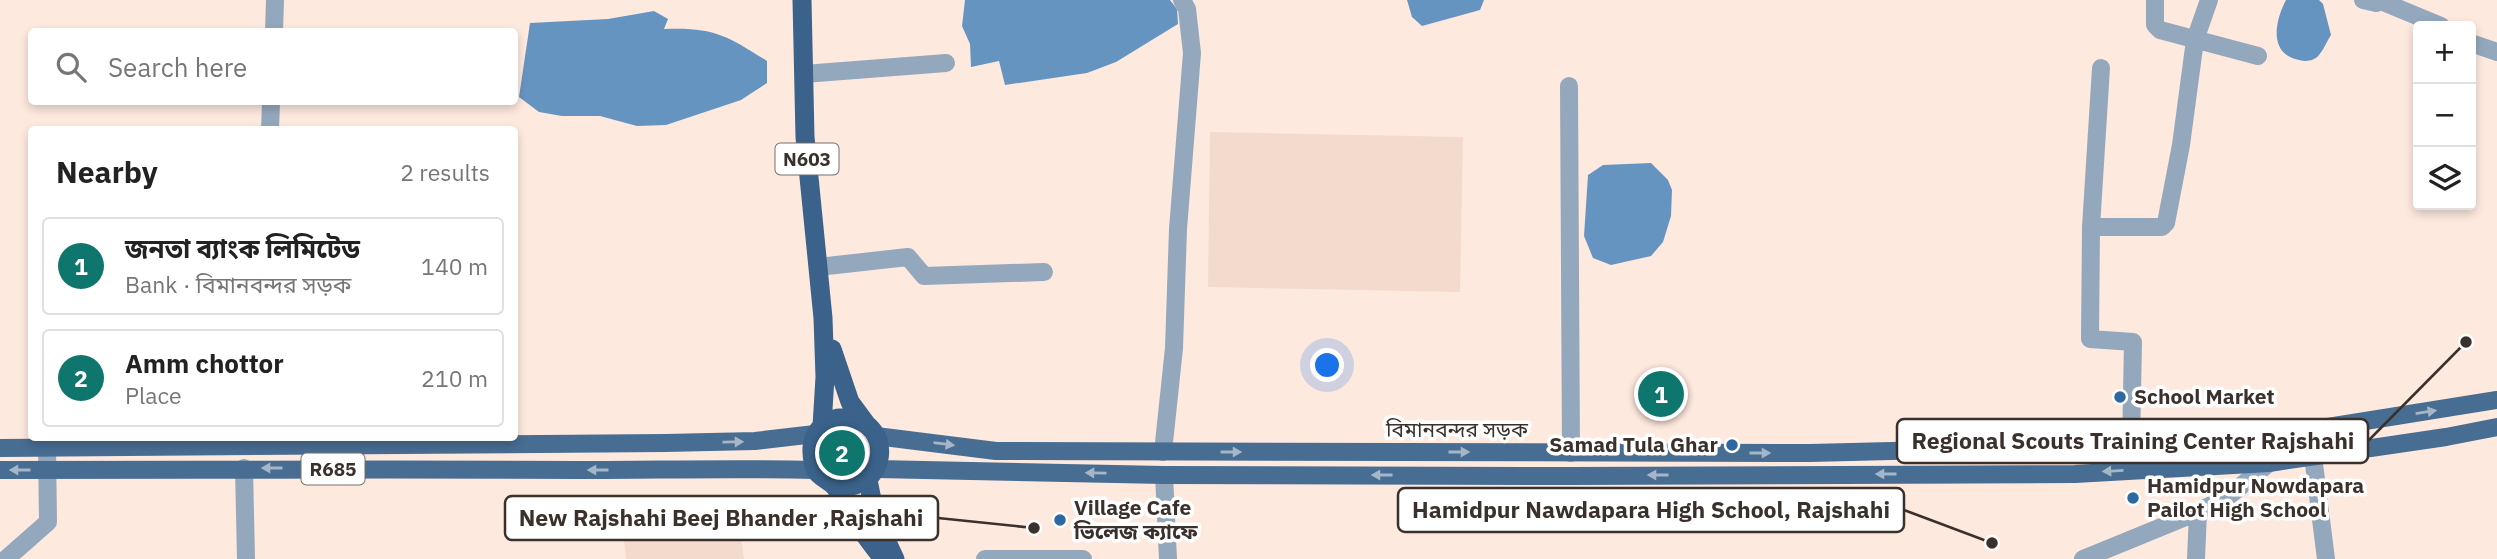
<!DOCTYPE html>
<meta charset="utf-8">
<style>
:root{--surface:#fff;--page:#f2f2f2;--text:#222;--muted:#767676;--line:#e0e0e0;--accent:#0f766e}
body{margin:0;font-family:"IBM Plex Sans","Noto Sans Bengali",sans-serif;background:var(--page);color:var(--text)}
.controls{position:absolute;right:21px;top:21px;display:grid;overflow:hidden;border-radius:7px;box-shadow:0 4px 10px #0003}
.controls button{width:63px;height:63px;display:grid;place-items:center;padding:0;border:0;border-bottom:2px solid var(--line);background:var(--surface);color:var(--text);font:35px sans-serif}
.you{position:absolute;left:1328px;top:366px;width:24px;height:24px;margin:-18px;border:5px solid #fff;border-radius:50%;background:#1a73e8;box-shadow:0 0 0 10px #1a73e833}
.badge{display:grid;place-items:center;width:46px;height:46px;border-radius:50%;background:var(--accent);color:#fff;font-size:23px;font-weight:700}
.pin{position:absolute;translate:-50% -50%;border:4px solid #fff;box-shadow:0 2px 7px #0006}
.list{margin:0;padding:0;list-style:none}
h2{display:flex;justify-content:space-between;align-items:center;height:91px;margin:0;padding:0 28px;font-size:30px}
h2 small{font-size:23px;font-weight:400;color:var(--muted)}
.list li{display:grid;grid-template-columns:46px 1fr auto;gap:21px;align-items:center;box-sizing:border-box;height:98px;margin:0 14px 14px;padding:0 14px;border:2px solid var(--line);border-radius:7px}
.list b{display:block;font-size:26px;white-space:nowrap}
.list p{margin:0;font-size:23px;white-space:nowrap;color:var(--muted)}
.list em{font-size:23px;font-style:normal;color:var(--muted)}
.icon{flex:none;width:38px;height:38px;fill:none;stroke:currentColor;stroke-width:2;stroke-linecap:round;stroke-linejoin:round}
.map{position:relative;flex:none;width:2497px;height:559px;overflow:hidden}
.search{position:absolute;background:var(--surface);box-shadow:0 4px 10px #0003;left:28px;top:28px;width:490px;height:77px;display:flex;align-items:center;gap:18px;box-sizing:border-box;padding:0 24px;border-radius:7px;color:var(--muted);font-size:26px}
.panel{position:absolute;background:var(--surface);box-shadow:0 4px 10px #0003;left:28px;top:126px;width:490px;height:315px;border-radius:7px}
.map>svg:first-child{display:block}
.built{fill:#f4dacd}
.water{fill:#6694c1}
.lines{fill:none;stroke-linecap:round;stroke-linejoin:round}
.minor{stroke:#94a8bd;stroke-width:18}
.primary{stroke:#486d92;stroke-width:18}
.trunk{stroke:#3a628a;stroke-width:19}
.oneway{fill:#a4b6c8}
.poi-dot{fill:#2d69a0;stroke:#fff;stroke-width:2.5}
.labels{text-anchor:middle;stroke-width:7;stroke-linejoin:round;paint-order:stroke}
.shield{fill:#fff;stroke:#766f6b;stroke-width:2}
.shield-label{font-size:19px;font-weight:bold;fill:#3b312c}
.poi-label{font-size:21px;font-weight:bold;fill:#3b312c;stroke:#fff;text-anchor:start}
.street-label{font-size:21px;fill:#3b312c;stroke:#fff}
.leader{fill:none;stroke:#3b312c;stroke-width:2.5}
.callout-dot{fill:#3b312c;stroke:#fff;stroke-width:2.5}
.callout{fill:#fff;stroke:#3b312c;stroke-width:2.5}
.callout-label{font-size:23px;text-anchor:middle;font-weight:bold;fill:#3b312c}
</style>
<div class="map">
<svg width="2497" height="559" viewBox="0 0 2497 559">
<rect width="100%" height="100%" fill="#fee9df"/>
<!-- built -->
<path class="built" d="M1210,132L1463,137L1460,292L1208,287Z
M739,520L744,559H626L623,530Z"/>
<!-- water -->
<path class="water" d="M965,0H1170L1177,9L1178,24L1116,62L1087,73L1005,85L999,61L971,67L970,44L962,26Z
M1407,0H1484L1480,10L1422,26L1412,17Z
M2286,0H2319L2323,4L2331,35C2327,41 2324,49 2319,55C2314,61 2306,62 2299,60C2268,54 2275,21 2286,0Z
M654,11L668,19L664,29C713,27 726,35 767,61V83L741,100L666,125L637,126L600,116H562L539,112L519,97L530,23L608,19Z
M1651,163L1668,180L1672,190L1671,216L1663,242L1651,256L1611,265L1593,258L1584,236L1588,175L1603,165Z"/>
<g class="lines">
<!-- minor -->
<path class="minor" d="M2155,0V25L2160,30L2258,56
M2363,0L2376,3L2384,0
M2383,2L2441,26
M274,32L275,0
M2471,43L2497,52
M2101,68L2091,227L2090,339L2133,342L2131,445
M804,74L946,63
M1569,86L1571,453
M270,130L271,102
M2091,227H2162L2166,223L2181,145L2195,40L2209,0
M818,267L908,257L924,276L1044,272
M1163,452L1174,348L1178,229L1192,53L1187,9L1182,0
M2313,456L2326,559
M244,468L246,559
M1164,475L1168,559
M6,559L48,522L47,447
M985,559H1083
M2083,559L2198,512L2230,495L2269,463
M2196,559L2198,512"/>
<!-- primary -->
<path class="primary" d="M876,436L996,451L1810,453L2131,445L2309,430L2497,400
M0,448L665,443L755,441L815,434
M877,469L1164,475L1571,476L2075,474L2269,463L2446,437L2497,427
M0,470C194,470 388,469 582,470C660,470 737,468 815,470"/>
<!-- trunk -->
<path class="trunk" d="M802,0L805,137L823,318L825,377L822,426
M832,349L850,402L867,425
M868,480C873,510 882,532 895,559
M834,486C889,495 895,422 848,418C838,417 830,419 823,425C811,436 810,451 814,465C817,478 827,478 835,487C839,492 842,500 845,506C856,524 870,542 883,559"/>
</g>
<!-- one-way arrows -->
<defs><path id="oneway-solid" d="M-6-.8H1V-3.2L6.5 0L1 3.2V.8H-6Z" transform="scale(1.75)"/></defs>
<g class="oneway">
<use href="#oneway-solid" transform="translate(2426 412) rotate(-9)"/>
<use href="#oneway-solid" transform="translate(733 442) rotate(-1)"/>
<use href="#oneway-solid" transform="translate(944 444) rotate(7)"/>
<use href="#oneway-solid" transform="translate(1231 452)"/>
<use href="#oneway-solid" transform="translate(1459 452)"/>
<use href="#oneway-solid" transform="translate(1760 453)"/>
<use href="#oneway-solid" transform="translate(272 468) rotate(-180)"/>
<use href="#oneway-solid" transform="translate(20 470) rotate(180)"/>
<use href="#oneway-solid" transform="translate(598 470) rotate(-180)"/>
<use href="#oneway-solid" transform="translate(2113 471) rotate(177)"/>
<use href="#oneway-solid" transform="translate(1096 473) rotate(-179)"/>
<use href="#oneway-solid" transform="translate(1886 474) rotate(180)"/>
<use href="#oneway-solid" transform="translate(1382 475) rotate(-180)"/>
<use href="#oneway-solid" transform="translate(1658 475) rotate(180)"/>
</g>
<!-- markers -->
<g class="poi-dot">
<circle cx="2120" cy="397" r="7"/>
<circle cx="1732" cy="445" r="7"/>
<circle cx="2133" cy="498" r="7"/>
<circle cx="1060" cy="520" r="7"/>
</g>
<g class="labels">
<!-- shield labels -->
<g class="shield">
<rect x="775.5" y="143.5" width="63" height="31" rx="5"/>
<rect x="301.5" y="453.5" width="63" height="31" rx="5"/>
</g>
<g class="shield-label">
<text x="807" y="166">N603</text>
<text x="333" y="476">R685</text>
</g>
<!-- poi labels -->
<g class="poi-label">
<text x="2134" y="404">School Market</text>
<text x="1718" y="452" text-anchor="end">Samad Tula Ghar</text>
<text x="2147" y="493">Hamidpur Nowdapara<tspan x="2147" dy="24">Pailot High School</tspan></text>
<text x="1074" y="515">Village Cafe<tspan x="1074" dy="24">ভিলেজ ক্যাফে</tspan></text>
</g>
<!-- street labels -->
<g class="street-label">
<text x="1457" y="437">বিমানবন্দর সড়ক</text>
</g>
</g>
<!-- callouts -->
<path class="leader" d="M2466 342L2368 441M1992 543L1904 510M1034 528L938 518"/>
<g class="callout-dot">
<circle cx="2466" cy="342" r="7"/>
<circle cx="1992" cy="543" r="7"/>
<circle cx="1034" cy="528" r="7"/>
</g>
<g class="callout">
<rect x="1897" y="419" width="471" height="44" rx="7"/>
<rect x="1398" y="488" width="506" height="44" rx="7"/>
<rect x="505" y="496" width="433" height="44" rx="7"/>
</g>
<g class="callout-label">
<text x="2133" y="449">Regional Scouts Training Center Rajshahi</text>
<text x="1651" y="518">Hamidpur Nawdapara High School, Rajshahi</text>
<text x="721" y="526">New Rajshahi Beej Bhander ,Rajshahi</text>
</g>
</svg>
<div class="controls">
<button>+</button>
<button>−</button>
<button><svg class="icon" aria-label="layers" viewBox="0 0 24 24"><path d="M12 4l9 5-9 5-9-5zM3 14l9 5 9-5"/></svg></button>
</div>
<div class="you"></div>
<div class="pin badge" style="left:1661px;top:394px">1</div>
<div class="pin badge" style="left:842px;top:453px">2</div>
<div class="search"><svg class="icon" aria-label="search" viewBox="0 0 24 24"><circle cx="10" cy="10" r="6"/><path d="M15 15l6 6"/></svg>Search here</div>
<section class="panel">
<h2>Nearby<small>2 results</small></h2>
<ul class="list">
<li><span class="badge">1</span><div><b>জনতা ব্যাংক লিমিটেড</b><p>Bank · বিমানবন্দর সড়ক</p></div><em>140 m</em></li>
<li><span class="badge">2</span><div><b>Amm chottor</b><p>Place</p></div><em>210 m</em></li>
</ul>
</section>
</div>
